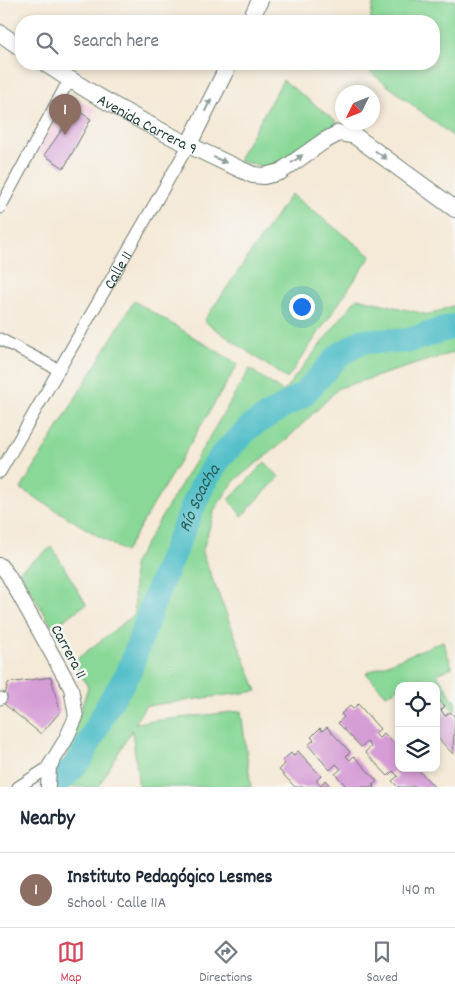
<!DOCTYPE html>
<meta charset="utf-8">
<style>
:root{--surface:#fff;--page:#f6f6f7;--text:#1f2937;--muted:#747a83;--line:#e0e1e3;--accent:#d1495b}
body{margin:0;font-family:Dekko,sans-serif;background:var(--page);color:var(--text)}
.controls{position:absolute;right:15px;bottom:15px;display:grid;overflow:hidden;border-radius:10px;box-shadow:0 2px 8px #0003}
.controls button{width:45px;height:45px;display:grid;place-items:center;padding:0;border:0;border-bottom:1px solid var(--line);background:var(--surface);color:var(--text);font:25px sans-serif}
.compass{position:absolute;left:335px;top:85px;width:45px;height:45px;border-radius:50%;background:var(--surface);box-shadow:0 2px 8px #0003;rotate:227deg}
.you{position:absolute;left:301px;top:306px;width:18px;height:18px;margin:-12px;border:4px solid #fff;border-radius:50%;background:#1a73e8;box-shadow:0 0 0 8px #1a73e833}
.badge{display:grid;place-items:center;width:32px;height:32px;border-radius:50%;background:var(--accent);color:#fff;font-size:16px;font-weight:700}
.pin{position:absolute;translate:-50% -41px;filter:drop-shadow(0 1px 2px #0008)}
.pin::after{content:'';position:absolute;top:26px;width:18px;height:15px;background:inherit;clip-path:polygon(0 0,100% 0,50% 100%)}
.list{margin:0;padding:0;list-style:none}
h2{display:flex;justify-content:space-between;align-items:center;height:65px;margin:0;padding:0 20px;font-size:21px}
h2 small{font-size:16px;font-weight:400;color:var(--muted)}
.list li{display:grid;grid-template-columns:32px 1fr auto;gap:15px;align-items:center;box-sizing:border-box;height:75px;padding:0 20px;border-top:1px solid var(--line)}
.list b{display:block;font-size:19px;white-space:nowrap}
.list p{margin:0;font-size:16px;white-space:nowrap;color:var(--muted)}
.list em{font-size:16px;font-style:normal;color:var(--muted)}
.icon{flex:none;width:28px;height:28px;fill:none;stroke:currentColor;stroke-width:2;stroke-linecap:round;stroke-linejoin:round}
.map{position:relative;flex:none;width:455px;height:787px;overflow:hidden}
.search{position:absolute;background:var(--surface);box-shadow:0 2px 8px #0003;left:15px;right:15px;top:15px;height:55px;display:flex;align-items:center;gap:12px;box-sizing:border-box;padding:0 18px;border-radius:20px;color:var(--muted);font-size:19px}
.sheet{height:140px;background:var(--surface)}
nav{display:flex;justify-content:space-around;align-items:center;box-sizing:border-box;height:70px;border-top:1px solid var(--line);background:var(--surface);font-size:14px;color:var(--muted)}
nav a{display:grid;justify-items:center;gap:2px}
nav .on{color:var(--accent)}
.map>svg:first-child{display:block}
.built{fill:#f3cfdf}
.green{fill:#89d897;stroke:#548a66}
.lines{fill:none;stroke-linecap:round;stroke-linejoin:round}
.river{stroke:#52bfc9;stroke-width:25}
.building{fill:#d69cd6}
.minor-casing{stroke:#6a796d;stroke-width:13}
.tertiary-casing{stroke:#6a796d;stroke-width:16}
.secondary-casing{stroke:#6a796d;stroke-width:18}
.minor{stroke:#fff;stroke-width:11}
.tertiary{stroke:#fff;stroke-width:14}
.secondary{stroke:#fff;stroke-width:16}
.oneway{fill:#8f9e9a}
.labels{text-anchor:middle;stroke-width:5;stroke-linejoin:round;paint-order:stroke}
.street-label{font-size:16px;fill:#1f3d34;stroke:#f6f6f2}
.water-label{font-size:18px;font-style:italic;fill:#2c5e59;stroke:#f6f6f2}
</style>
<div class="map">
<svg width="455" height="787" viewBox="0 0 455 787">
<rect width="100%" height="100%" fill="#f6f6f2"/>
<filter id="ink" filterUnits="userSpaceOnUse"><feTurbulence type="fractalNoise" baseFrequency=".02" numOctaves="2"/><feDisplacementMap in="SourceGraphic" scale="10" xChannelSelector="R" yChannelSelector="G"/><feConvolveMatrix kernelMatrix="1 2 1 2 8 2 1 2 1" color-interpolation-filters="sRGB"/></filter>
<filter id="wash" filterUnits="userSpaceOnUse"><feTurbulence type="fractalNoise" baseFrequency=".0096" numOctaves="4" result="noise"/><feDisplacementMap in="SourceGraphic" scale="20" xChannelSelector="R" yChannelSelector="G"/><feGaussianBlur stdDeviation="1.12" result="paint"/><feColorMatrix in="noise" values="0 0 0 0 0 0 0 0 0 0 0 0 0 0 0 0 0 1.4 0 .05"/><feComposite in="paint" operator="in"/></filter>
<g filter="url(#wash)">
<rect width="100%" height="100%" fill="#f5e9d7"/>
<!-- built -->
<path class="built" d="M73,96L96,109L64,168L38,151L70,97Z"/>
<!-- green -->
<path class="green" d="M374,0H455V138L360,64H434V21H370Z
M283,80L337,122L333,128L280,166L265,167L240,161V156Z
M291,194L371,256L287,379L204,321Z
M357,298L429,315L455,305V352L339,388L284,442L235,480L215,509L202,553L257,691L145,706L135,723L241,711L251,787H139L132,730L98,787H63V768L88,687L73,662L135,614L133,565L250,369L283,392Z
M134,301L238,364L125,552L21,489Z
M265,462L279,477L242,516L229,500Z
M52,547L86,604L53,628L19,571Z
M443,641L452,667L437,674L455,702V712L436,692V686H430L422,677L404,686H399V688L386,695L366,673Z"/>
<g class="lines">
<!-- river -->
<path class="river" id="s1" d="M54,787L81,759L107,707L128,674L156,595L193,506L204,482L222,455L251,426L304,394L338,356L362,341H407L455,326"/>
</g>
<g id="blocks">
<!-- building -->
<path class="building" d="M78,111L91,119L64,168L44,155L64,127L68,129Z
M51,677L60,712L41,734L3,703L8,683Z
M436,697L445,706L441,710L445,716L450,712L455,717L453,754L436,736Z
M358,704L380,729L375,733L377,736L379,738L384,733L399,749V768H417L434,787H398L392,781L398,776L393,771L388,776L365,752L371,747L369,744L367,742L361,747L338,723L344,717L341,714L350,706L353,709Z
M327,727L350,752L346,756L350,760L354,756L377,781L373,785L375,787H347L335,774L341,769L336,764L330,770L308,745L314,740L311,737L320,728L322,731Z
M298,751L321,776L317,780L318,783L321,785L325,780L331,787H295L279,770L285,764L282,761L291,753L293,756Z"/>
</g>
</g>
<g filter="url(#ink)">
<use href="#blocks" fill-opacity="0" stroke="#6a796d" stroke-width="1"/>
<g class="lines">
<defs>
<g id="minor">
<path d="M0,208L64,89L72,81"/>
<path d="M0,339L59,370"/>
<path id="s2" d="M0,472L188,146"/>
<path d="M0,699L1,698"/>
<path d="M18,787L49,767"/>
</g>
<path id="tertiary" d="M0,565L8,575L71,688L76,717L65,741L49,767L48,787"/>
<g id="secondary">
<path d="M250,21L260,0"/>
<path d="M0,33L21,48"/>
<path id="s3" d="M46,64C111,107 181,143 253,175L264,176L280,172L324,141L339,133L355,136L455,209"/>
<path d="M188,146L229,64"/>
</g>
</defs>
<!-- minor casing -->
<use href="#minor" class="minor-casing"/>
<!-- tertiary casing -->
<use href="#tertiary" class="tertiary-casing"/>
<!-- secondary casing -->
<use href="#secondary" class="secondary-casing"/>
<!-- minor -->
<use href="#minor" class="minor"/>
<!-- tertiary -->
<use href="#tertiary" class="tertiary"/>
<!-- secondary -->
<use href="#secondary" class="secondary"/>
</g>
<!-- one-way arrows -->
<defs><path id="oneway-solid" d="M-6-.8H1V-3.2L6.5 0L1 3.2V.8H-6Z" transform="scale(1.25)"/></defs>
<g class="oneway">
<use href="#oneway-solid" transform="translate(208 105) rotate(-64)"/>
<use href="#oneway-solid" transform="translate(381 155) rotate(36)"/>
<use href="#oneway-solid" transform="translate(297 159) rotate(-35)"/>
<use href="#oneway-solid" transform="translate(220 160) rotate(24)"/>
</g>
</g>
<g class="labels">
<!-- street labels -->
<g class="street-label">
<text dy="6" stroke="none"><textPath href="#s3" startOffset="118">Avenida Carrera 9</textPath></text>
<text dy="6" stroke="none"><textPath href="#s2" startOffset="234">Calle 11</textPath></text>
<text transform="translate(70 651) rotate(62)" y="6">Carrera 11</text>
</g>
<!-- water labels -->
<g class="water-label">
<text dy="6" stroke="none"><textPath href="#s1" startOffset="326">Río Soacha</textPath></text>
</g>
</g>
</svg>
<div class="controls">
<button><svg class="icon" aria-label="locate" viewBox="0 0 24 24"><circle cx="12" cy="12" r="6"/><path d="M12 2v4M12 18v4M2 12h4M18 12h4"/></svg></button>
<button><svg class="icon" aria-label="layers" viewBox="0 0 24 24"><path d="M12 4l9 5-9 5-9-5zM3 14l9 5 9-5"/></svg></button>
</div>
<svg class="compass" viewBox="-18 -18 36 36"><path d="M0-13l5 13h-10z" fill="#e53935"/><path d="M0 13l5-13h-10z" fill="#747a83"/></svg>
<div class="you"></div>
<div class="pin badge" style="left:65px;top:135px;background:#8d6e63">1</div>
<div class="search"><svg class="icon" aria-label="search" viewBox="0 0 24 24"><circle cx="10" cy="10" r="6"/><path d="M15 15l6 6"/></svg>Search here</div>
</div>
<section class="sheet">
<h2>Nearby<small></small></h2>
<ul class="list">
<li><span class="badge" style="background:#8d6e63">1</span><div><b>Instituto Pedagógico Lesmes</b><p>School · Calle 11A</p></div><em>140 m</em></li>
</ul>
</section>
<nav>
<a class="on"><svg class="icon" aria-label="map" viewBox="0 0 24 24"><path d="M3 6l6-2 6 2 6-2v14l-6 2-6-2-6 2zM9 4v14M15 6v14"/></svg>Map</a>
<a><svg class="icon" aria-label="directions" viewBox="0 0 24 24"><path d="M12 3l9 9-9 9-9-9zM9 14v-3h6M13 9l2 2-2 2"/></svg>Directions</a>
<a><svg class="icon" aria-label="saved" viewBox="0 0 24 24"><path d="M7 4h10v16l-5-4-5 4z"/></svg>Saved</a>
</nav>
